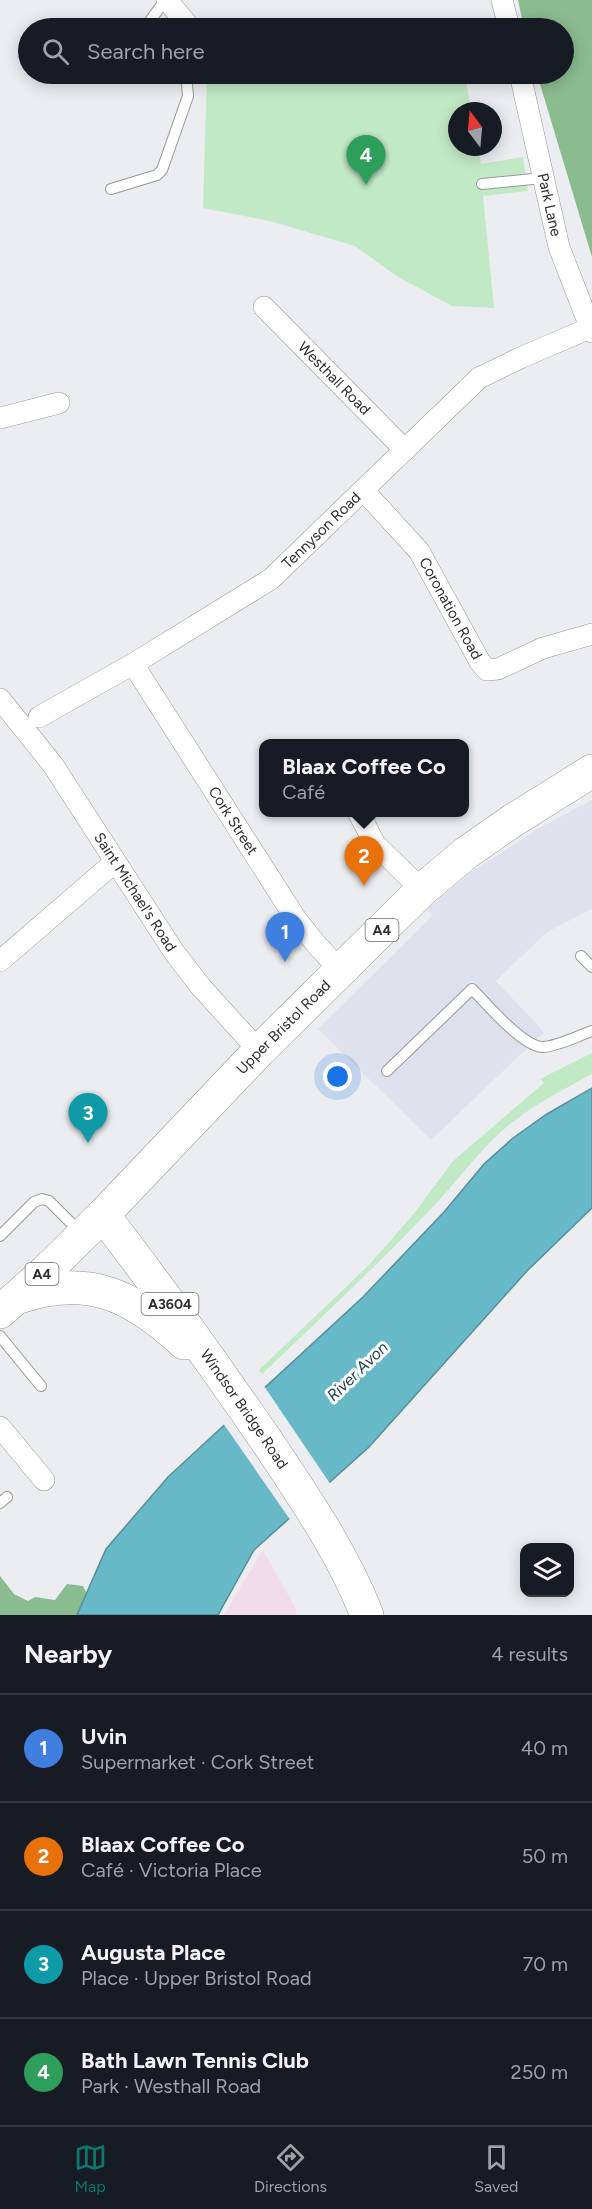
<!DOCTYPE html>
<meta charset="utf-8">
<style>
:root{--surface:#171b24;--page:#20242c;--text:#f1f3f6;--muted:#9ea1a6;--line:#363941;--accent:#0f766e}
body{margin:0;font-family:Figtree,sans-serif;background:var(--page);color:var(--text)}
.controls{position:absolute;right:18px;bottom:18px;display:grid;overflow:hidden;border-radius:12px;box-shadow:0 3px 15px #0003}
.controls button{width:54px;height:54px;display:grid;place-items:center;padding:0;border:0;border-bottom:2px solid var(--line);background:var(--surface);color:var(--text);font:30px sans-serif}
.compass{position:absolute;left:448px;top:102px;width:54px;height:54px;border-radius:50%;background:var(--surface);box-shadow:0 3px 15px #0003;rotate:344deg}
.you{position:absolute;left:338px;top:1077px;width:21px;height:21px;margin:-15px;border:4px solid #fff;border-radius:50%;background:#1a73e8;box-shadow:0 0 0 9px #1a73e833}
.badge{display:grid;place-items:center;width:39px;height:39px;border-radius:50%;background:var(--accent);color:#fff;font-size:20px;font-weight:700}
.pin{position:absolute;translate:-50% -50px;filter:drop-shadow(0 2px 3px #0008)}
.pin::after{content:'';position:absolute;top:32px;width:21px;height:18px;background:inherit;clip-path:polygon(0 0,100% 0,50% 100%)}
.popup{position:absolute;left:259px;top:739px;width:210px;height:78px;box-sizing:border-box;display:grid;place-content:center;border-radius:12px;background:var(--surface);filter:drop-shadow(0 2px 4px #0005);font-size:20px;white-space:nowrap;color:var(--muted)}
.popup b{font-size:22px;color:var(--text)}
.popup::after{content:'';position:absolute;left:50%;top:100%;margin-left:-12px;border:12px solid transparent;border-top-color:var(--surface)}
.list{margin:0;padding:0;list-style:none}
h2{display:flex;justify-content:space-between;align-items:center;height:78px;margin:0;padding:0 24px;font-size:26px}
h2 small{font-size:20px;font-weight:400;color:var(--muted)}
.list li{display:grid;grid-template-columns:39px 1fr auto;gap:18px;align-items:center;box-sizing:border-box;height:108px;padding:0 24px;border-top:2px solid var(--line)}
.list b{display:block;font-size:22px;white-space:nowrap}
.list p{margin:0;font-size:20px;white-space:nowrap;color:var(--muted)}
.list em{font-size:20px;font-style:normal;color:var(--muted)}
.icon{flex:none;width:33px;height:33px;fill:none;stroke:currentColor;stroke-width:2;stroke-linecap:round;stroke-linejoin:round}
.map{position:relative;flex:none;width:592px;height:1615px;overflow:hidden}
.search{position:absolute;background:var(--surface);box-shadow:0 3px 15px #0003;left:18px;right:18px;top:18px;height:66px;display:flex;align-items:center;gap:15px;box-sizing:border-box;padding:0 21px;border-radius:33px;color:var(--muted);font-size:22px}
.sheet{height:510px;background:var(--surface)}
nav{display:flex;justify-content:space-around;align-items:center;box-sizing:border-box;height:84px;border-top:2px solid var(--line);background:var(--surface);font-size:16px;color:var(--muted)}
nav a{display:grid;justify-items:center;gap:3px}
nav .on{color:var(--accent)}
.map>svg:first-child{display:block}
.built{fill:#dfe1ed}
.industrial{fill:#f2dce9}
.green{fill:#c2e9c5}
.forest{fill:#8bbc8f}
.water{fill:#68b9c7;stroke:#568f99;stroke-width:1.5}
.pier{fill:#ecedf1}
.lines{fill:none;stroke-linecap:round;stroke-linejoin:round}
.service-casing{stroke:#96979b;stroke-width:12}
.minor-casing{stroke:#96979b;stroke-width:22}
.primary-casing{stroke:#96979b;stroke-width:34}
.service{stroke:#fff;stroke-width:10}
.minor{stroke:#fff;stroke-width:21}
.primary{stroke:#fff;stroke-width:33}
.labels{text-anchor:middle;stroke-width:6;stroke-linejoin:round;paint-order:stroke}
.shield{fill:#fff;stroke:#6b6b6d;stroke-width:1.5}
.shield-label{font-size:14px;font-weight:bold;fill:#2c2c2e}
.street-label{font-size:15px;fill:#2c2c2e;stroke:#fff}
.water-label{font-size:16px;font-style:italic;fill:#1c4248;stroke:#fff}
</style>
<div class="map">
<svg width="592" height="1615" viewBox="0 0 592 1615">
<rect width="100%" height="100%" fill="#ecedf1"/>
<!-- built -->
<path class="built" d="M592,800V909L547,932L496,981L544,1032L431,1140L318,1029L433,915L427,909L470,873L539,828Z"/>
<!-- industrial -->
<path class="industrial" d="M263,1550L295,1607L297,1615H224Z"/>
<!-- green -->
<path class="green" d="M207,74H235L249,78L302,79L338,74H465L471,111H457V147H477L481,164L523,157L528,191L483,196L494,308L452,306L398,277L355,246L270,221L203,208Z
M592,1053V1074C565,1089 538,1102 514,1121C481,1146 458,1182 429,1211C375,1267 319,1320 262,1374L259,1370L369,1265L412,1216L453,1161L544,1083L540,1079Z"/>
<!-- forest -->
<path class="forest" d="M518,0H592V257L537,74H564V28H524Z
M0,1576L14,1594L28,1601L35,1597L55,1600L67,1584L83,1586L88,1596L87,1615H0Z"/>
<!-- water -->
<path class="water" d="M592,1088V1208L527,1271L369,1447L254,1550L218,1615H77L106,1549L168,1477L363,1297L444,1212L484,1164L513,1138L547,1114Z"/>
<!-- pier -->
<path class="pier" d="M264,1386L331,1485L291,1521L223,1423Z"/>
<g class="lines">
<defs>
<path id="service" d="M145,28L165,0
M482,184L543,178
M111,189L157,175L162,170L188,96L187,84L183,74
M581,956L592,967
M387,1071L472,989C486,1003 524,1048 543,1047C559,1046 577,1036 592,1031
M0,1236L34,1202L42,1199L49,1201L80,1232
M0,1336L41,1386
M0,1503L7,1497"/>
<g id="minor">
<path d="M167,0L190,28"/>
<path d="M502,0L509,28"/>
<path id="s1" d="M520,74L559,247L592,332"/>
<path id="s2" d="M264,307L405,450"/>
<path d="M0,418L59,403"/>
<path id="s3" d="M364,491L419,551L480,662L487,670L498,669L543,648L592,634"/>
<path id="s4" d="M133,664L296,919L316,944L341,971"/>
<path id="s5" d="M0,699L53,765L174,952L201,987L259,1051"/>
<path id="s6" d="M39,717L133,664L271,579L479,378L520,358L590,328"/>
<path d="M358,812L375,844L422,890"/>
<path d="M0,961L115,862"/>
<path d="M0,1427L44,1480"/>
</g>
<g id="primary">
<path id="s7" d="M103,1215C159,1287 212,1362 264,1437C302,1494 342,1551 367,1615"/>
<path d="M19,1297C89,1274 132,1295 184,1343"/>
<path id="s8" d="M0,1312L45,1272L103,1215L259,1051L422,890L466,853L512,821L592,771"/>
</g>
</defs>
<!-- service casing -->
<use href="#service" class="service-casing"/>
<!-- minor casing -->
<use href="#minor" class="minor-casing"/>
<!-- primary casing -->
<use href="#primary" class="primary-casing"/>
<!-- service -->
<use href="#service" class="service"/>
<!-- minor -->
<use href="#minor" class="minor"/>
<!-- primary -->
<use href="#primary" class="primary"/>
</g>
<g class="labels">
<!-- shield labels -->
<g class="shield">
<rect x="365.5" y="919" width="33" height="22" rx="4.5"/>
<rect x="25.5" y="1263" width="33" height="22" rx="4.5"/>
<rect x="141.5" y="1293" width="57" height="22" rx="4.5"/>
</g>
<g class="shield-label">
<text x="382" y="935">A4</text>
<text x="42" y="1279">A4</text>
<text x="170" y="1309">A3604</text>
</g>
<!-- street labels -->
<g class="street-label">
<text dy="5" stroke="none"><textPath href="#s1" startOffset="134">Park Lane</textPath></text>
<text dy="5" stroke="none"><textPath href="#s2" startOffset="100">Westhall Road</textPath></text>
<text dy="5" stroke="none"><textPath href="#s6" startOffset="340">Tennyson Road</textPath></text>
<text dy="5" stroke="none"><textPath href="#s3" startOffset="147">Coronation Road</textPath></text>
<text dy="5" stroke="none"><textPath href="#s4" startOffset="186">Cork Street</textPath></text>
<text dy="5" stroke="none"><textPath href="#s5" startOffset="236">Saint Michael's Road</textPath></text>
<text dy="5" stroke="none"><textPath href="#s8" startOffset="402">Upper Bristol Road</textPath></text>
<text dy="5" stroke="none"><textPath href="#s7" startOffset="240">Windsor Bridge Road</textPath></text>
</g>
<!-- water labels -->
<g class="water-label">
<text transform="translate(357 1371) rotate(-44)" y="6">River Avon</text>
</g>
</g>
</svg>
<div class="controls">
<button><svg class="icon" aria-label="layers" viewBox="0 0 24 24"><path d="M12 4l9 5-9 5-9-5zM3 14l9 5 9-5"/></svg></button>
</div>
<svg class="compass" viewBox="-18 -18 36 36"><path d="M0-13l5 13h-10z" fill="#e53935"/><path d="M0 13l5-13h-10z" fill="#9ea1a6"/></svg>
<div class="you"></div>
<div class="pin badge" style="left:285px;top:962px;background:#3f7fe0">1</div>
<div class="pin badge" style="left:364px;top:886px;background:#e8710a">2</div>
<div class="popup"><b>Blaax Coffee Co</b>Café</div>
<div class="pin badge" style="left:88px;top:1143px;background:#0f9aa8">3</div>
<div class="pin badge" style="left:366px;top:185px;background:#2e9e5b">4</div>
<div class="search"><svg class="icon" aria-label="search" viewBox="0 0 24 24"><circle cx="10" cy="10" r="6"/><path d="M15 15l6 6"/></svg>Search here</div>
</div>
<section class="sheet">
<h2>Nearby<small>4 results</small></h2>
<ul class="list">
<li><span class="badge" style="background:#3f7fe0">1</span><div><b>Uvin</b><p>Supermarket · Cork Street</p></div><em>40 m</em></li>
<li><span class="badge" style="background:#e8710a">2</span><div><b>Blaax Coffee Co</b><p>Café · Victoria Place</p></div><em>50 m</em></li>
<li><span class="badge" style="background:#0f9aa8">3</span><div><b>Augusta Place</b><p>Place · Upper Bristol Road</p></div><em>70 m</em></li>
<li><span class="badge" style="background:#2e9e5b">4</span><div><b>Bath Lawn Tennis Club</b><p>Park · Westhall Road</p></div><em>250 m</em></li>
</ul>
</section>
<nav>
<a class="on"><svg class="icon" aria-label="map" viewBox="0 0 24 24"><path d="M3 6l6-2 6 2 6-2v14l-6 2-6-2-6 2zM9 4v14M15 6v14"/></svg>Map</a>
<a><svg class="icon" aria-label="directions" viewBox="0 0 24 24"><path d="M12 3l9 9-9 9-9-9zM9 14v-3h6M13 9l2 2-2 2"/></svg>Directions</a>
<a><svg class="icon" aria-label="saved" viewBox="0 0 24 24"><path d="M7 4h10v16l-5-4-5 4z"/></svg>Saved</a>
</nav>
